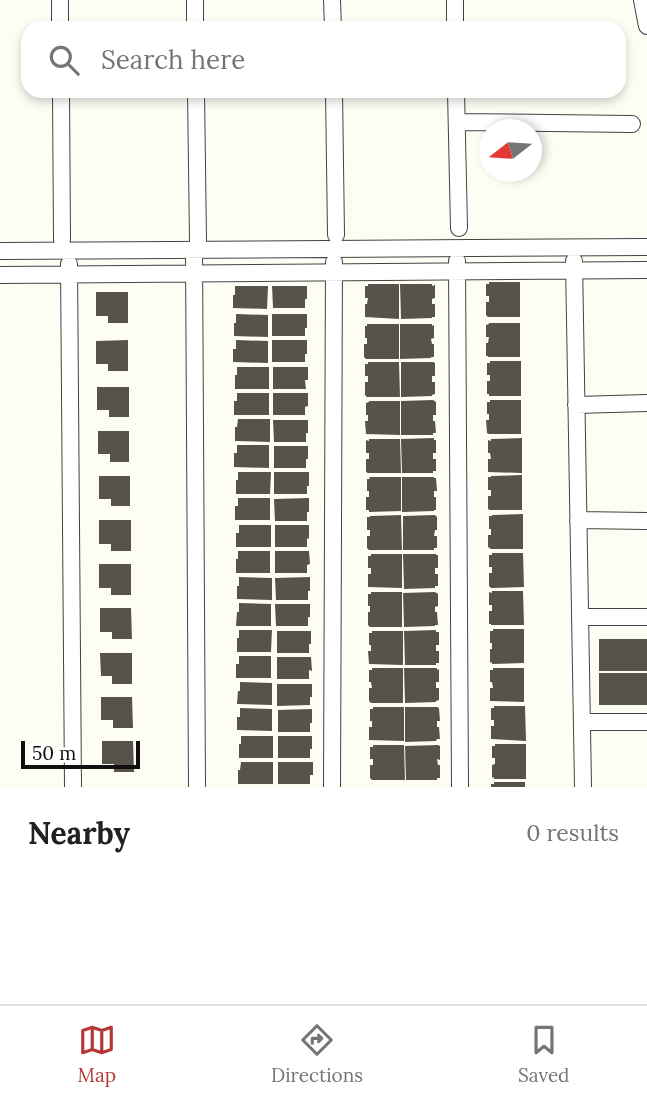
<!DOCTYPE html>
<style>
:root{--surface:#fff;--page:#f6f6f6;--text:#202124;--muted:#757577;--line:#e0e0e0;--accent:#b43734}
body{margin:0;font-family:Lora,serif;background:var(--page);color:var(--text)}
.compass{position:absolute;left:479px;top:119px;width:63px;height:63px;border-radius:50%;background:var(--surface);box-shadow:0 4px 10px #0003;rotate:253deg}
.scale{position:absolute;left:21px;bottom:18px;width:119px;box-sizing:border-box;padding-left:7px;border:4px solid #101010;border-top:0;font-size:19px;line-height:24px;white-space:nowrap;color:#101010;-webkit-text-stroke:5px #fff;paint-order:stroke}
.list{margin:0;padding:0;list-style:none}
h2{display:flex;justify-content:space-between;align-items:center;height:91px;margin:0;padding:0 28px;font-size:30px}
h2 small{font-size:23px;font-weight:400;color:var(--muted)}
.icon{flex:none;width:38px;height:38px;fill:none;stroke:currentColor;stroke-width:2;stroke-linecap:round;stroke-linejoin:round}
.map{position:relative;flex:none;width:647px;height:787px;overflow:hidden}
.search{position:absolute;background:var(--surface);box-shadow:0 4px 10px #0003;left:21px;right:21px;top:21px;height:77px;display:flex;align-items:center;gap:18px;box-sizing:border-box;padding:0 24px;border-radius:21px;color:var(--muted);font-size:26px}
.sheet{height:217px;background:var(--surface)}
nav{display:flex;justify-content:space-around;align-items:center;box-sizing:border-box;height:98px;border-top:2px solid var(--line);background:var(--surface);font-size:19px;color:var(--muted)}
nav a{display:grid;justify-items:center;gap:4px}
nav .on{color:var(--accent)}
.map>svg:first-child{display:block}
.building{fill:#58524d}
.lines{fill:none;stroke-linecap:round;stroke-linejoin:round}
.minor-casing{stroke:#434343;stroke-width:18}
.minor{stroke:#fff;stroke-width:16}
</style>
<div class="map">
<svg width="647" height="787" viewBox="0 0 647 787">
<rect width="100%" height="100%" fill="#fefdf4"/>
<!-- building -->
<path class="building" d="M489,282H520V317H488L486,315V302H489V296H486V284H489Z
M368,284H399V319L365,317V304H367L368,298H365V286H368Z
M400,284H432V286L435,285V298L432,299V304H435V317H432V318L401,319Z
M235,286H268L267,309L233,308V295H235Z
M272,286H307V299H305V308H273Z
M96,292H128V323H108V316H96Z
M236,314L268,315V337L234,336V323H236Z
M272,314H307V328H305V336H272Z
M489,323H520V357H488V356H486V343H488L489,337H486V325L489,324Z
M367,324H399V359H366L364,357V344H367V338H365V326H367Z
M400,324H432V326L434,325V338L431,339L432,344H434V357H431V358L400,359Z
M128,340V371H108V364H96V341Z
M236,340L268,341V363L233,362V349H236Z
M272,340H307V354H305V362H272Z
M490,361H521V396H489V394H487V381H490V375H487V363H490Z
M368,362H399L400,397H367L365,395V382H368V376H365V364H368Z
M401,362H433L435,363V376H432V382H435V394L432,395V396L401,397Z
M237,367H269V389H235V375H237Z
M273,367H308V380H305L306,389H273Z
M97,387H129V417H109V410H97Z
M237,393H269V415H234V401H237Z
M273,393H308V406L305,407V415H273Z
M433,400L436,402V415H433V421H435L436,433H433V435H401V401Z
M490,400H521V434H489L487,433L486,420H489V414H487V402H490Z
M369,401H400V435L366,434L365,421H368V415H366V403L369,402Z
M238,419H270V442L235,441V427H237Z
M273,420H308V433H306V442H274Z
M98,431H129V462H110V454H98Z
M434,438V440H436V453H433V459H436V471H433V473H402L401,439Z
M522,438V473L488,472V459H491L490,453H488V440L491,441V439Z
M369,439H400L401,473H368L366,472V459H369V453H366V440L369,441Z
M237,445H269V468L234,467V453H237Z
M274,446H308V459H306V468H274Z
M238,472H271L270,494H236V480H238Z
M274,472H309V486H307V494H274Z
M522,475V510H490L488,509V496H491V490H488V477H491V476Z
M99,476H130V506H111V499H99Z
M369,477H401V511L369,512V510H366V497H369V491H367V479H370Z
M402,477H434V478H436L437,491H434V497H436V510H434V511L402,512Z
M238,498H270V520H235V506H238Z
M309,498V512H307V521H275L274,499Z
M523,514V549H491L488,547V535H491V529H489V516H492V515Z
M401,515L402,550H369L367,548V536H370V530H367V517H370V516Z
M435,515L437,517V530H435L434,536H437V548H434V550H403V516Z
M99,520H131V551H111V544H99Z
M239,525H271V547H236V533H239Z
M275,525H309V539L307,538V547H275Z
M238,551H270V573H236V559H238Z
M275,551H309L310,564L307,565V573H275Z
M492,553H523L524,587L491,588L489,586V573H492V567H489V555H492Z
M371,554H402V588L368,587V574H371V568H368V556H371Z
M403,554H436V555H438V568H435V574H438V586H435V588L404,589Z
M99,564H131V595H111V588H99Z
M239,577L272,578V600L237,599V586H239Z
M310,577V591H308V600H276L275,578Z
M492,591H523L524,625H491V624H489V611H492V605H489V592L492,593Z
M371,592H402V627H370L368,625V612H370V606H368V594H371Z
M435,592L438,594V606L435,607V612H437L438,625H435V626L404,627L403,593Z
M239,603L271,604V626H236L237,612H239Z
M275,604H310V617H308V626H276Z
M100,608H131L132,639H112V632H100Z
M493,629H524V663L492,664V662L490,663V649H492V643H490V631H493Z
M239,630H272L271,652H237V638H239Z
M436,630V632H439V645H436V651H439V663H436V665H405L404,631Z
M277,631H311V644H309V653H277Z
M372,631H403V665L369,664L368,651H371V645H369V633H372Z
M599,639H647V671H599Z
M100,653H132V684H112V676H101Z
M239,656H271V678H236V664H239Z
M277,657H311L312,671L309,670V679H277Z
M372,668H403V703H371L369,701V688H372L371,682H369V670H372Z
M404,668H437V670L439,669V682H436V688H439V700L436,701V702L405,703Z
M493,668H524V702L490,701V688H493L492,682H490V670H493Z
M599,673H647V705H599Z
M240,682L272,683V705L237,704L238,691H240Z
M277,684H312V697H310V705L277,706Z
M101,697H132L133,728H113V720H101Z
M494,706H525L526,741L491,739V726H494V720H491V708H494Z
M373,707H404V741L369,740V727H372V721H370V709H373Z
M405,707H437L439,708L440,721H437V727H439L440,739H437L436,741L405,742Z
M240,708L272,709V731L237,730V717H240Z
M312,709V723H310V732H278V710Z
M241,736H273V758H239V744H241Z
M278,736H312V749H310V758H278Z
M102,741H133L134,772H114V764H102Z
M495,744H526V779H494V777L492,778V765L495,764V758H492V746H495Z
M373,745H404L405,780H372L370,778V765H373V759H370V747H373Z
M438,745L440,746V760L437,759L438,765H440V778H437V780H406L405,746Z
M241,762H273V784H238V770H240Z
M278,762H313V775H310V784H278Z
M494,782H525V787H491V784H494Z"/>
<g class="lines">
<defs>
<path id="minor" d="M60,0V28
M195,0V28
M332,0L333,28
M455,0V28
M642,0L647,26
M61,91L62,240
M196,91L198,241
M334,91L336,235
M456,91L459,228
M457,122L632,124
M194,250L197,787
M0,251L647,247
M457,261L460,787
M574,261L583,787
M69,264L73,787
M0,275L647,270
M576,405L647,403
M578,520L647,521
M580,617H647
M582,722H647
M332,787L334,262"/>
</defs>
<!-- minor casing -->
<use href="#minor" class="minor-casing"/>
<!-- minor -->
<use href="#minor" class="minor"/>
</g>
</svg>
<svg class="compass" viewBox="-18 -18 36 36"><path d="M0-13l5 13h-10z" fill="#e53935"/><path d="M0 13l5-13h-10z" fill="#757577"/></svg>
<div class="scale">50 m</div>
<div class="search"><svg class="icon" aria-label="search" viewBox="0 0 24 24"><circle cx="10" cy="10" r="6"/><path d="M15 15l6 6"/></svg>Search here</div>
</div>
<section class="sheet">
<h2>Nearby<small>0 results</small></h2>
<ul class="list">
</ul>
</section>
<nav>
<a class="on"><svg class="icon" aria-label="map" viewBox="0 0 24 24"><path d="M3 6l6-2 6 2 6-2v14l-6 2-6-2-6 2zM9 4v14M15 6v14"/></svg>Map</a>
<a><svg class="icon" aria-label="directions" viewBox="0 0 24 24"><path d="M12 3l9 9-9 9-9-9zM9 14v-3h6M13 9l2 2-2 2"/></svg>Directions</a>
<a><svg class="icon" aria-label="saved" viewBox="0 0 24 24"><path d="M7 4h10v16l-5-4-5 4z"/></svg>Saved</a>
</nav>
